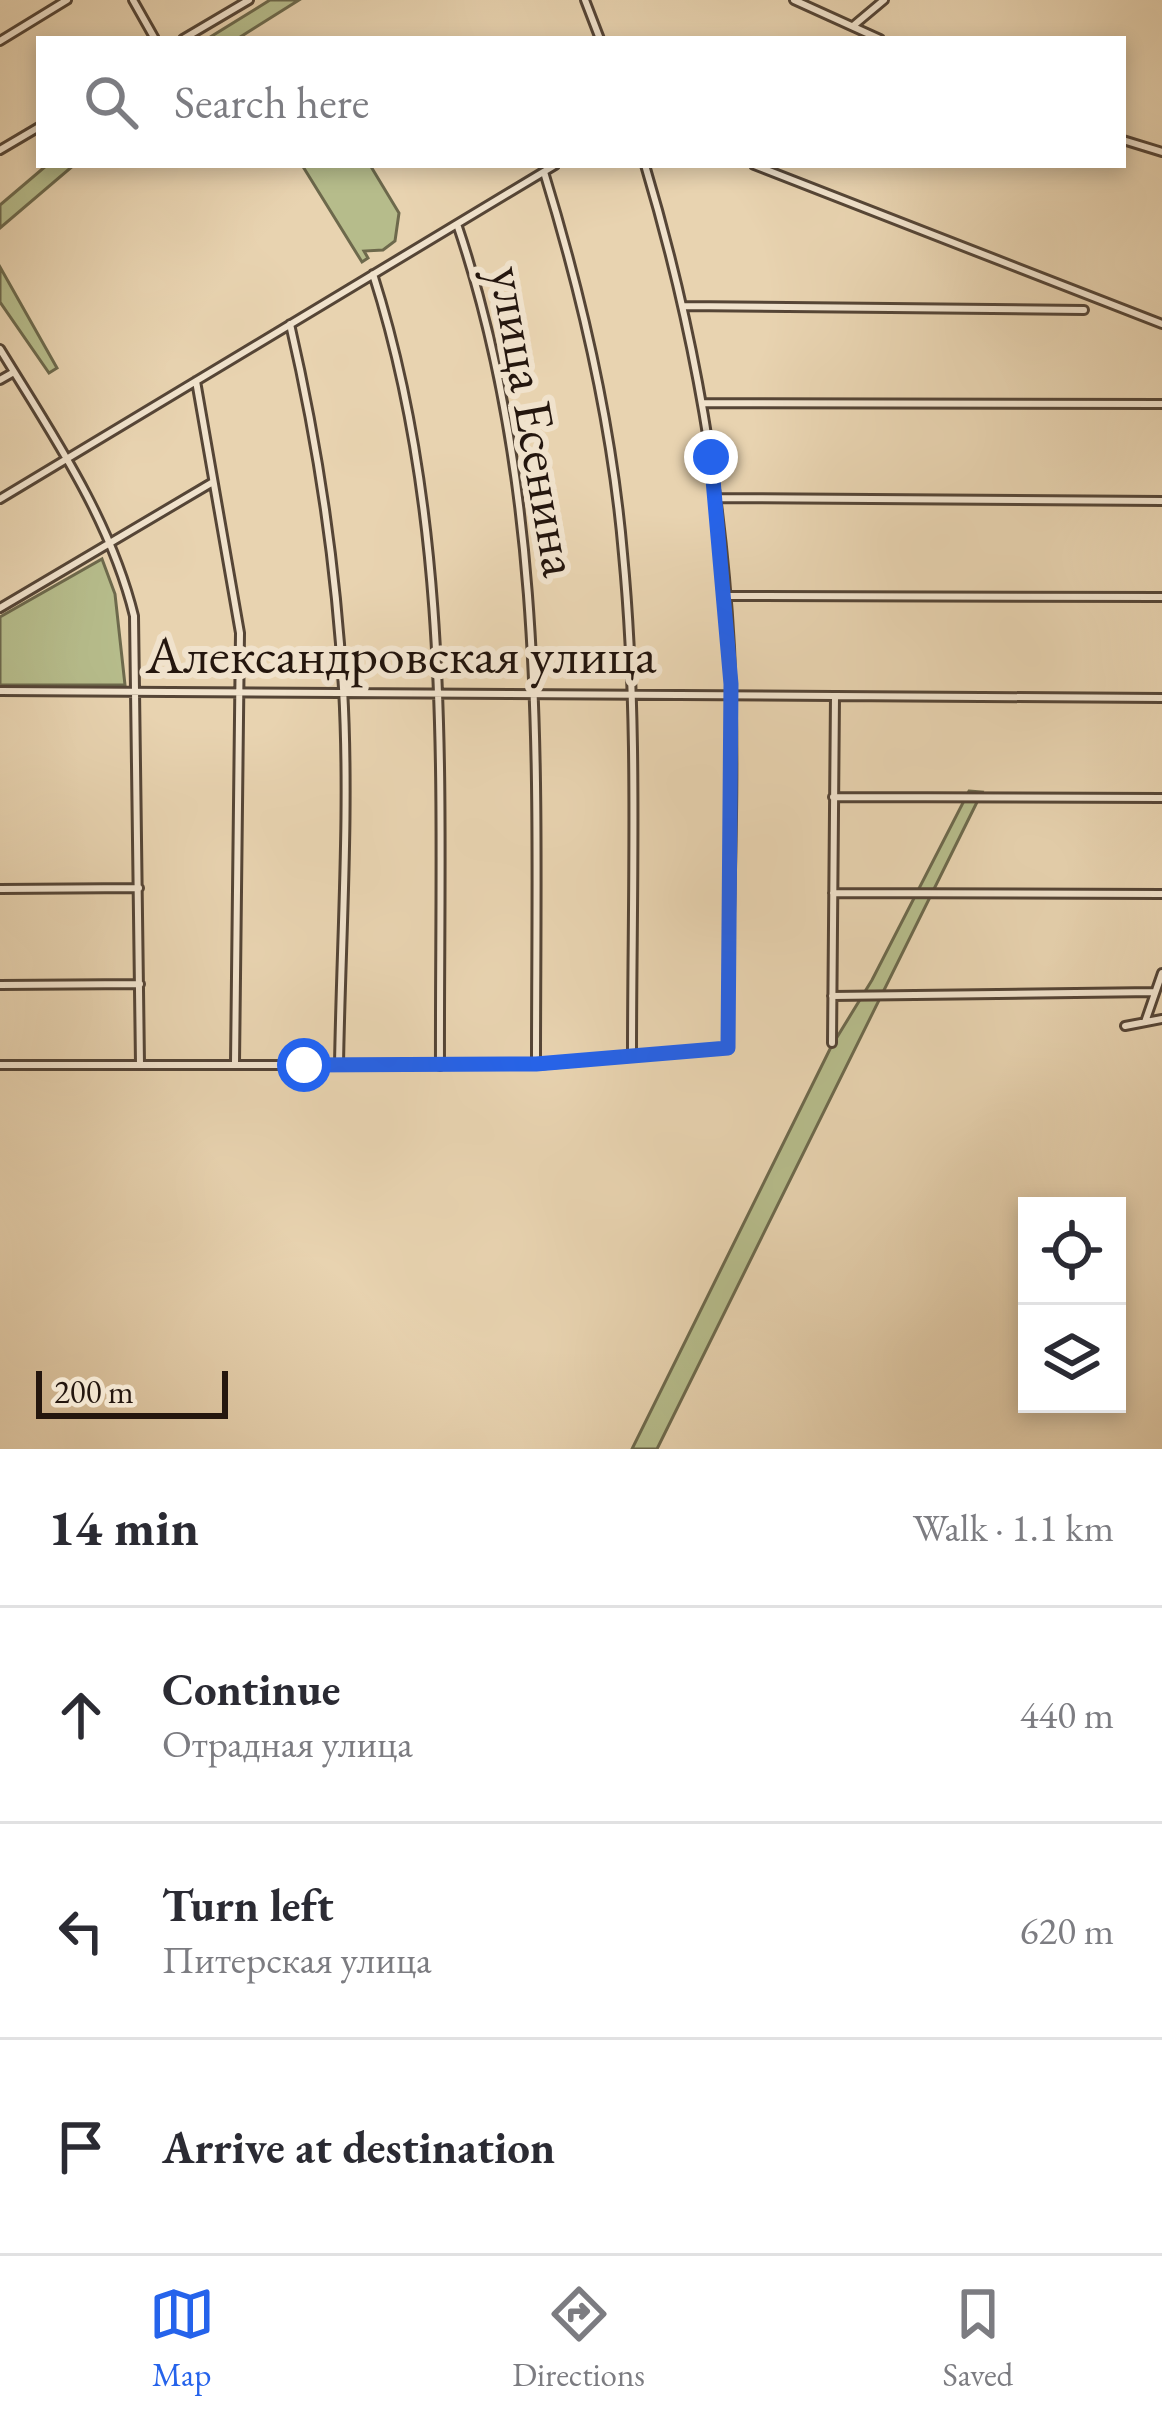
<!DOCTYPE html>
<meta charset="utf-8">
<style>
:root{--surface:#fff;--page:#f7f7f7;--text:#2b2b33;--muted:#7c7c81;--line:#e1e1e2;--accent:#2563eb}
body{margin:0;font-family:"EB Garamond",serif;background:var(--page);color:var(--text)}
.controls{position:absolute;right:36px;bottom:36px;display:grid;overflow:hidden;border-radius:0px;box-shadow:0 6px 18px #0003}
.controls button{width:108px;height:108px;display:grid;place-items:center;padding:0;border:0;border-bottom:3px solid var(--line);background:var(--surface);color:var(--text);font:60px sans-serif}
.scale{position:absolute;left:36px;bottom:30px;width:192px;box-sizing:border-box;padding-left:12px;border:6px solid #24160e;border-top:0;font-size:33px;line-height:42px;white-space:nowrap;color:#24160e;-webkit-text-stroke:9px #f0e2cc;paint-order:stroke}
.stop{position:absolute;width:36px;height:36px;margin:-27px;border:9px solid #2563eb;border-radius:50%;background:#fff}
.stop.end{background:#2563eb;border-color:#fff;box-shadow:0 3px 12px #0008}
.list{margin:0;padding:0;list-style:none}
h2{display:flex;justify-content:space-between;align-items:center;height:156px;margin:0;padding:0 48px;font-size:51px}
h2 small{font-size:39px;font-weight:400;color:var(--muted)}
.list li{display:grid;grid-template-columns:78px 1fr auto;gap:36px;align-items:center;box-sizing:border-box;height:216px;padding:0 48px;border-top:3px solid var(--line)}
.list b{display:block;font-size:45px;white-space:nowrap}
.list p{margin:0;font-size:39px;white-space:nowrap;color:var(--muted)}
.list em{font-size:39px;font-style:normal;color:var(--muted)}
.icon{flex:none;width:66px;height:66px;fill:none;stroke:currentColor;stroke-width:2;stroke-linecap:round;stroke-linejoin:round}
.map{position:relative;flex:none;width:1162px;height:1449px;overflow:hidden}
.search{position:absolute;background:var(--surface);box-shadow:0 6px 18px #0003;left:36px;right:36px;top:36px;height:132px;display:flex;align-items:center;gap:30px;box-sizing:border-box;padding:0 42px;border-radius:0px;color:var(--muted);font-size:45px}
.sheet{height:804px;background:var(--surface)}
nav{display:flex;justify-content:space-around;align-items:center;box-sizing:border-box;height:168px;border-top:3px solid var(--line);background:var(--surface);font-size:33px;color:var(--muted)}
nav a{display:grid;justify-items:center;gap:6px}
nav .on{color:var(--accent)}
.map>svg:first-child{display:block}
.green{fill:#b6bc8b;stroke:#6d694c;stroke-width:3}
.lines{fill:none;stroke-linecap:round;stroke-linejoin:round}
.street-casing{stroke:#554536;stroke-width:12}
.street{stroke:#f0e2cc;stroke-width:6}
.route{stroke:#2563eb;stroke-width:15}
.labels{text-anchor:middle;stroke-width:12;stroke-linejoin:round;paint-order:stroke}
.street-label{font-size:54px;fill:#24160e;stroke:#f0e2cc}
</style>
<div class="map">
<svg width="1162" height="1449" viewBox="0 0 1162 1449">
<rect width="100%" height="100%" fill="#e8d3b0"/>
<filter id="stains"><feTurbulence type="fractalNoise" baseFrequency=".00167" numOctaves="4"/><feColorMatrix values="0 0 0 0 .2 0 0 0 0 .09 0 0 0 0 .02 0 0 0 .5 -.17"/></filter>
<radialGradient id="worn" r=".72"><stop offset=".6" stop-color="#630" stop-opacity="0"/><stop offset="1" stop-color="#630" stop-opacity=".3"/></radialGradient>
<!-- green -->
<path class="green" d="M270,0H299L237,39H207Z
M47,165H74L0,228V205Z
M302,165H370L399,213L395,241L383,250L364,251L368,258L362,262Z
M0,267L57,368L49,373L0,302Z
M102,559L115,594L125,685H0V617Z
M969,791L982,792L657,1449H632L831,1047L872,980Z"/>
<g class="lines">
<defs>
<path id="street" d="M133,0L155,39
M585,0L600,39
M794,0L880,39
M853,26L884,0
M183,39L249,0
M0,41L67,0
M1123,140L1162,152
M0,150L39,127
M754,165L1162,324
M544,172C582,296 612,424 623,554C639,720 632,889 632,1055
M457,224C549,495 536,782 536,1064
M373,274C455,531 439,800 440,1066
M682,306L1084,310
M290,324C318,445 336,564 343,688C350,812 341,940 339,1065
M0,349C52,434 110,518 134,616L140,1064
M0,380L14,372
M196,381L240,633L235,1063
M703,403L1162,404
M716,498L1162,501
M0,499L555,165
M726,596L1162,597
M0,608L213,482
M0,691L1162,698
M833,797L1162,798
M0,889L139,888
M833,893L1162,894
M0,985L140,984
M832,996L1155,992
M1145,1022L1162,973
M1125,1026L1162,1019
M832,1043L835,696
M0,1065H536L727,1048C729,915 736,780 730,647C721,483 692,322 645,165"/>
</defs>
<!-- street casing -->
<use href="#street" class="street-casing"/>
<!-- street -->
<use href="#street" class="street"/>
</g>
<g class="lines">
<!-- route -->
<path class="route" d="M304,1065L536,1064L728,1048L731,684L711,457"/>
</g>
<g class="labels">
<!-- street labels -->
<g class="street-label">
<text transform="translate(536 421) rotate(80)" y="19">улица Есенина</text>
<text x="401" y="673">Александровская улица</text>
</g>
</g>
<rect width="100%" height="100%" filter="url(#stains)"/>
<rect width="100%" height="100%" fill="url(#worn)"/>
</svg>
<div class="controls">
<button><svg class="icon" aria-label="locate" viewBox="0 0 24 24"><circle cx="12" cy="12" r="6"/><path d="M12 2v4M12 18v4M2 12h4M18 12h4"/></svg></button>
<button><svg class="icon" aria-label="layers" viewBox="0 0 24 24"><path d="M12 4l9 5-9 5-9-5zM3 14l9 5 9-5"/></svg></button>
</div>
<div class="scale">200 m</div>
<div class="stop" style="left:304px;top:1065px"></div>
<div class="stop end" style="left:711px;top:457px"></div>
<div class="search"><svg class="icon" aria-label="search" viewBox="0 0 24 24"><circle cx="10" cy="10" r="6"/><path d="M15 15l6 6"/></svg>Search here</div>
</div>
<section class="sheet">
<h2>14 min<small>Walk · 1.1 km</small></h2>
<ul class="list">
<li><svg class="icon" aria-label="ahead" viewBox="0 0 24 24"><path d="M12 20V5M6 11l6-6 6 6"/></svg><div><b>Continue</b><p>Отрадная улица</p></div><em>440 m</em></li>
<li><svg class="icon" aria-label="left" viewBox="0 0 24 24"><path d="M17 20v-9H6M10 6l-5 5 5 5"/></svg><div><b>Turn left</b><p>Питерская улица</p></div><em>620 m</em></li>
<li><svg class="icon" aria-label="arrive" viewBox="0 0 24 24"><path d="M6 21V4h12l-3 4 3 4H6"/></svg><div><b>Arrive at destination</b></div></li>
</ul>
</section>
<nav>
<a class="on"><svg class="icon" aria-label="map" viewBox="0 0 24 24"><path d="M3 6l6-2 6 2 6-2v14l-6 2-6-2-6 2zM9 4v14M15 6v14"/></svg>Map</a>
<a><svg class="icon" aria-label="directions" viewBox="0 0 24 24"><path d="M12 3l9 9-9 9-9-9zM9 14v-3h6M13 9l2 2-2 2"/></svg>Directions</a>
<a><svg class="icon" aria-label="saved" viewBox="0 0 24 24"><path d="M7 4h10v16l-5-4-5 4z"/></svg>Saved</a>
</nav>
